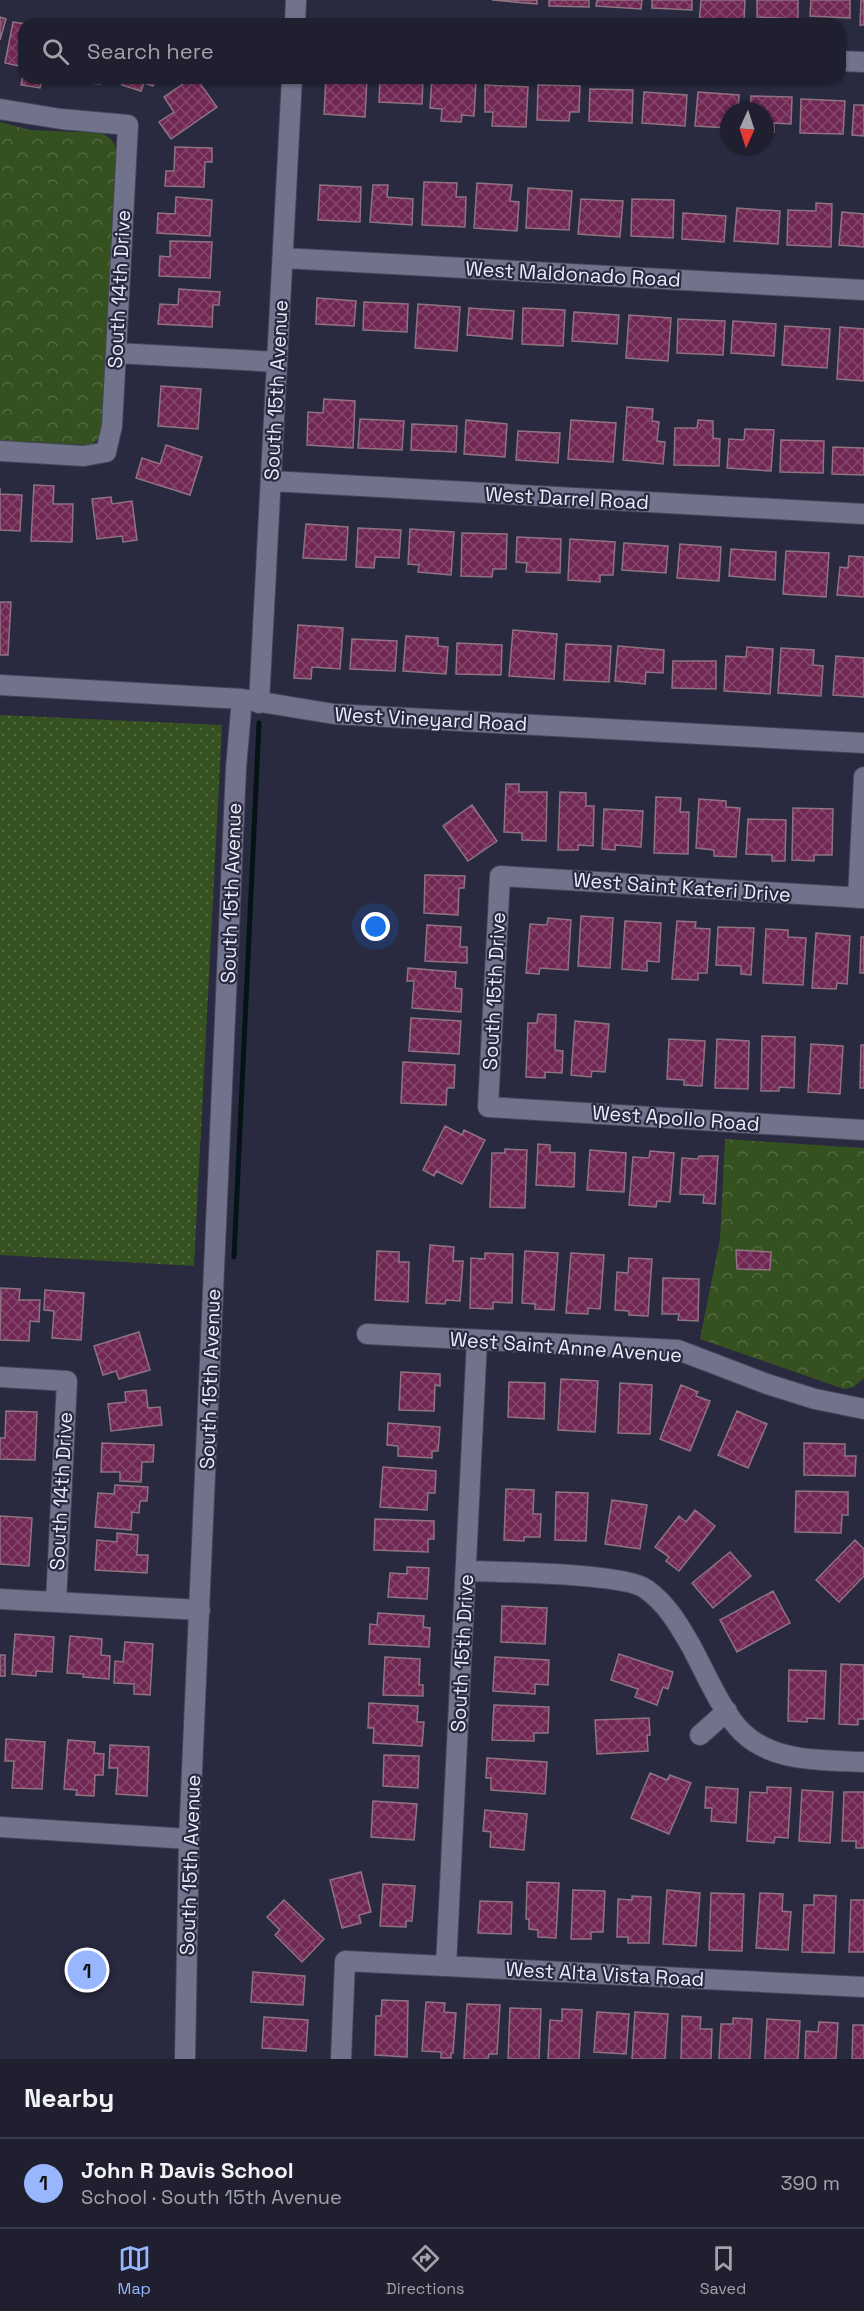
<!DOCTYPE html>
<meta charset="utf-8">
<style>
:root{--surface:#1f1f2f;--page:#272737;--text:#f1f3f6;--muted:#a1a2aa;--line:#3c3d4b;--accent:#98b6fd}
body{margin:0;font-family:"Space Grotesk",sans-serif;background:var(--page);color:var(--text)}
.compass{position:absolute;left:720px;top:102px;width:54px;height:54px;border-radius:50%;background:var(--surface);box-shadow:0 2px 4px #0004;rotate:183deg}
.you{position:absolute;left:376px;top:927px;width:21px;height:21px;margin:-15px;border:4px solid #fff;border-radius:50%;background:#1a73e8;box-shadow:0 0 0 9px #1a73e833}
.badge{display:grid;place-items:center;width:39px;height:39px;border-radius:50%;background:var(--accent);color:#111;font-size:20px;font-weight:700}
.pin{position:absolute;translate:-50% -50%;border:3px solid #fff;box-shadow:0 2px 6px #0006}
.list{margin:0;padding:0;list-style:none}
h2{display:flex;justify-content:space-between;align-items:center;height:78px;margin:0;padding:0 24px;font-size:26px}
h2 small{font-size:20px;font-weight:400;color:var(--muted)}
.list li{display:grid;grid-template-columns:39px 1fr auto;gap:18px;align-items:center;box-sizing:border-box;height:90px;padding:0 24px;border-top:2px solid var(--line)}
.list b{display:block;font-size:22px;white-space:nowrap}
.list p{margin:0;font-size:20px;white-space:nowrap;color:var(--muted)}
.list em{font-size:20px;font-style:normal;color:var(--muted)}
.icon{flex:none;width:33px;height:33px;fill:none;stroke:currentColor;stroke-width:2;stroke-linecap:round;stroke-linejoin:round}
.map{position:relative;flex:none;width:864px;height:2059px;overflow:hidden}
.search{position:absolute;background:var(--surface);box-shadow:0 2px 4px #0004;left:18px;right:18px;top:18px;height:66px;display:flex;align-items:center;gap:15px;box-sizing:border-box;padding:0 21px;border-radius:18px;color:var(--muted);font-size:22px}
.sheet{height:168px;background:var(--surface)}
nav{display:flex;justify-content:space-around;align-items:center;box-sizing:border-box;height:84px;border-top:2px solid var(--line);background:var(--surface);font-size:16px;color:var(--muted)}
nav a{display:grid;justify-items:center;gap:3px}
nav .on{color:var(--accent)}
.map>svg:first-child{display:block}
.park{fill:url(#park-crowns)}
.garden{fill:url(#garden-dots)}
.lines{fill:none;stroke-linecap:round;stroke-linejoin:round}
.stream{stroke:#041416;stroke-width:5}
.building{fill:url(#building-cross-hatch);stroke:#8f7381;stroke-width:1.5}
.minor-casing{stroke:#464558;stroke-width:22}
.minor{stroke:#71728b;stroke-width:20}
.labels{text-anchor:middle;stroke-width:4.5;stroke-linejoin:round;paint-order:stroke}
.street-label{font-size:20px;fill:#eaebfa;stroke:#29293f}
</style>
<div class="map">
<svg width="864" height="2059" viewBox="0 0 864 2059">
<defs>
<pattern id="park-crowns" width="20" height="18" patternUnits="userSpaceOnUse" patternTransform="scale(1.5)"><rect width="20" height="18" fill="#355120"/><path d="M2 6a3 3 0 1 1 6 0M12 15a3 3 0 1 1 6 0" fill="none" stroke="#526a41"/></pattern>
<pattern id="garden-dots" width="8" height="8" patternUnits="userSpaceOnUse" patternTransform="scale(1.5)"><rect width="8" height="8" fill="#355120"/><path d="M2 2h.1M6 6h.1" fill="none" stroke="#526a41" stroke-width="1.8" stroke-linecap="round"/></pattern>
<pattern id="building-cross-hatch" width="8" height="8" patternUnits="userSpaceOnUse" patternTransform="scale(1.5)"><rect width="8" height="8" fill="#702853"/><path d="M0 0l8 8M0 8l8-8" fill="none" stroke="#85476d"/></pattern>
</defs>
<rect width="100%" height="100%" fill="#29293f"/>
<!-- park -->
<path class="park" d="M0,122L30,130L101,133C113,138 115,144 118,156L103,427L99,439L90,445L0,441Z
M725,1139L864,1148V1378L854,1387L844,1389L700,1339L720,1239Z"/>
<!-- garden -->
<path class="garden" d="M0,715L222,725L194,1266L0,1255Z"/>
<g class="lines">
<!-- stream -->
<path class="stream" d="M234,1257L259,723"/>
</g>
<!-- building -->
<path class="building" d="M492,0H537V4Z
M549,0H589V7L549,6Z
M597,0H642L641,9L596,6Z
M652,0H692V10L652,8Z
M701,0H745L744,21L729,20V24H699Z
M757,0H798V19L757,17Z
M811,0H850V18L810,16Z
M861,0H864V25H860Z
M0,17L6,19L0,40Z
M13,22L25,24L24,67L5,63Z
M24,70V78H42L40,88L21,85Z
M81,78H101L100,84L80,82Z
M124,78H156L153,86L144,83L141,91L122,85Z
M192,78H196L217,107L171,139L159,122L174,112L164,97Z
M326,78H367L365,117L324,114Z
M380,78H423L422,104L379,102Z
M432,78L476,81L474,116L462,115L461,122L441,121L442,109L430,108Z
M485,85L528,87L526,127L492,126L493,112H485Z
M538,85L580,86L579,112H570L569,121L537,120Z
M590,89L633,90L632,123L589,121Z
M644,92L687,95L685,126L642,123Z
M698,92L739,95L738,111H729V128L695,126Z
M751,96L792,97L791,124L774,123V132H765V111H750Z
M801,99L845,101L843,134L800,133Z
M854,105H864V136L852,135Z
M175,147L212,148V162H205L204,187L165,186L166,171H174Z
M424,182L457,183L456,197H466L465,227L422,225Z
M477,183L512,185L510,201L519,202L517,231L474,228Z
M320,185L361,187L360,222L318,220Z
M373,185H388L387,197L413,199L412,225L370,222Z
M528,188L572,191L569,230L526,228Z
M176,197L212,200L210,236L157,233L158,213L175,214Z
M581,199L623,201L620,237L578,234Z
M632,199L674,200L673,238L631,236Z
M816,203L832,204L831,247L787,245L788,210L816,211Z
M737,208L780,211L778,244L734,241Z
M842,212L864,214V247L839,245Z
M683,213L726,216L724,242L682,239Z
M170,241L212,242L210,278L159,276L160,256L170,257Z
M179,289L220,292L219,305H213L212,327L158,324L160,304L178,305Z
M317,298L356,301L354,326L316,324Z
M364,302L408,304L407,332L363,330Z
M418,304L460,307L457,351L415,348Z
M469,308L514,311L512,339L467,335Z
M523,308L565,310L563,346L522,344Z
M574,312L619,315L617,344L572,341Z
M629,315L671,318L668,361L626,358Z
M678,319L725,321L723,355L677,353Z
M733,321L776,324L774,356L731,353Z
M785,326L830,329L827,368L782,365Z
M840,327L864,329V381L837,379Z
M161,386L201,389L198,429L158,426Z
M324,399L355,401L353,448L307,445L308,412L323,413Z
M627,407L653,409L652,421L659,422L657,441L665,442L663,464L623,460Z
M360,419L404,421L402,450L358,448Z
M466,420L507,424L505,457L464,454Z
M571,420L616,423L613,462L568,459Z
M698,420L713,421V438L720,439L719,466L674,465L675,428H697Z
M412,424L457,426L456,452L411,450Z
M745,429L774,430L771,471L727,468L729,439L744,440Z
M518,431L560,433L558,463L516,460Z
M781,440L824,441L823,473L780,472Z
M166,445L202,457L190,495L136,478L142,458L160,464Z
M833,447L864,448V475L832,474Z
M34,485L54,486L53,504H73L72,542L31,541Z
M0,488V494L22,495L20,531L0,530Z
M111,497L112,504L132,501L137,540L123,542L122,536L97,539L92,499Z
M306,524L348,527L346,560L303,558Z
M358,528L401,530L399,558L375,557L374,568L356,567Z
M410,529L454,532L451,575L418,572L419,565L408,564Z
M462,533L507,534L506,569H493L492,577L461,576Z
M517,537L561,539L560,573L526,572L527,563L516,562Z
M570,539L615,542L613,575H600V582L568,580Z
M624,543L668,546L666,573L622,570Z
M680,544L721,547L719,581L677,578Z
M731,549L776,552L775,580L729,576Z
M786,551L829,553L826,597L783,594Z
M849,556L864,557V597L837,595L840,567L848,568Z
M0,602H11L8,655H0Z
M298,625L343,628L340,669L312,667L311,679L294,678Z
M513,630L557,634L554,679L509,676Z
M406,636L438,638V646L448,647L446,674L403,671Z
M352,639L397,641L395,671L350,669Z
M457,643L502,645L501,675L456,674Z
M566,644L611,646L609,682L564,680Z
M618,646L664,650L663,673L646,672L645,684L615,681Z
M747,647L773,649L770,694L724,691L726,656L746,657Z
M781,648L814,650L813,665L823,666L821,696L778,693Z
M836,656L864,658V697L833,695Z
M673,661H716V689L672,688Z
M506,784H519V792H547L546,841L522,840V833L504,832Z
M560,792L586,793V806H594L593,846L578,845V850H558Z
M656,797L681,798L680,812H689L688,854L654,853Z
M699,799L726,801V807L740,808L736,857L714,856V850L696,848Z
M472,805L497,841L468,861L443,826Z
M793,808L833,809L832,855H814V861L792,860Z
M604,809L643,811L641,847L615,845V850L602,849Z
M748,819L786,820L785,861H772V855L746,854Z
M425,875L465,876L464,888H459L458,915L424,913Z
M581,916L613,918L610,968L578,966Z
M548,918L571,920L568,970L540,968L539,974L526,973L530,924L547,925Z
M625,921L661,923L659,962L647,961V971L622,969Z
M677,921L696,922L695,928L710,929L707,973H698V980L672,979Z
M427,925L461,927L460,947H467V963L425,961Z
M718,927L754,928L751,975L741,974V966L716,965Z
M766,929L788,930V937L806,938L803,985L763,983Z
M816,933L850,936L847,984L837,983L836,989L812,988Z
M861,937H864V973H860Z
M408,968L456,972L455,988L462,989L461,1012L412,1008L414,981H407Z
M538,1014L556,1015L555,1050L563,1051L562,1073L545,1072V1078L526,1077L528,1023H537Z
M411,1018L461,1021L459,1054L409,1051Z
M575,1021L609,1024L605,1072L592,1071L591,1077L571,1075Z
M762,1036L795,1037L794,1088L779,1087V1091H761Z
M669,1039L705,1041L702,1086L684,1085V1080L667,1079Z
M717,1039L749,1041L748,1089L715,1088Z
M811,1044L843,1046L840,1094L808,1092Z
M861,1045H864V1088H860Z
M403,1062L455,1065L454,1088H447L446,1105L401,1103Z
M445,1126L462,1135L464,1130L485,1140L462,1184L436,1171L434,1176L423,1170Z
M538,1144L550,1145V1152L575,1153L574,1187L536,1185Z
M505,1149L527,1150L525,1208L490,1207L492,1153H505Z
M590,1150L626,1153L624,1192L587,1190Z
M650,1151L674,1153L670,1202L657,1201L656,1207L629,1205L633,1157L649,1158Z
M699,1156H718L715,1204L703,1203L704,1195L680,1194L682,1158L698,1159Z
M430,1245L454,1247L453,1261H463L460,1301L446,1300L445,1304L426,1303Z
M736,1250L771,1252L770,1270L737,1269Z
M377,1251L399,1252V1262H409L408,1302L375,1300Z
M525,1251L558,1253L554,1310L535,1309V1304L522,1303Z
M485,1253L513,1254L512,1303L493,1302V1309L470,1308L471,1258L485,1259Z
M571,1253L604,1255L600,1309L588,1308V1314L566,1313Z
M629,1258L652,1259L648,1316L629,1315V1311L615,1310L617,1272L628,1273Z
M663,1278L699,1279L698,1321L678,1320L679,1314H662Z
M1,1288L20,1289L19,1300H40L39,1322L30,1321L29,1341L0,1340Z
M45,1290L84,1293L81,1340L52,1338L54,1311L44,1310Z
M139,1332L150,1370L119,1379L116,1371L103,1375L94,1346Z
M401,1372L440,1374V1386L435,1385L434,1411L399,1410Z
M561,1379L598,1381L595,1432L558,1430Z
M509,1382L545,1383L544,1419L508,1417Z
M620,1383L652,1385L650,1434L618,1433Z
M681,1385L698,1392L696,1396L710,1401L690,1451L660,1439Z
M146,1390L148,1408L160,1407L162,1425L111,1431L108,1404L126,1402L125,1392Z
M6,1411L37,1412L35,1460L0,1459V1438H5Z
M737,1411L767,1424L748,1468L718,1455Z
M388,1423L440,1427L438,1451H432V1458L398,1456V1446L387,1445Z
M102,1443L154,1445L153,1462H142L141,1482L120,1481V1472H101Z
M804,1443L845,1444V1456H856L855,1476L804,1475Z
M383,1467L436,1471L435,1493H428L427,1510L380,1507Z
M115,1485L148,1487L147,1501H140L139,1513L132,1512L131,1530L95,1527L98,1493L114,1494Z
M506,1489L534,1490L533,1514H541L540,1537H524V1541L504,1540Z
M796,1491L848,1492V1515H842L841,1533L795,1532Z
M556,1492L588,1493L586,1541L555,1540Z
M612,1500L647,1505L640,1549L605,1544Z
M695,1510L715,1526L679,1571L666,1561L669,1557L655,1547L679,1516L686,1522Z
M0,1516L32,1518L29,1566L0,1564Z
M375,1519L434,1521V1539H428V1552L374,1550Z
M117,1533L138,1535L137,1555H148L147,1573L95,1570L97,1540L117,1542Z
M855,1540L864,1549V1576L839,1602L816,1580Z
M730,1552L751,1576L713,1608L692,1583Z
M407,1567L429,1568L427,1599L388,1597L390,1573L407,1574Z
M773,1591L790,1623L737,1652L720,1620Z
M502,1606L547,1608L545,1644L501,1642Z
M378,1613L424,1616L423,1627L430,1628L429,1647L369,1644L370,1624L377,1625Z
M15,1634L54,1637L52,1672L36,1671V1676L12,1674Z
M70,1636L102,1639L101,1655L110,1656L109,1679L83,1677L84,1674L67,1673Z
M125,1642L153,1644L150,1695L134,1694V1684L114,1683L115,1661L123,1662Z
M619,1654L673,1672L668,1689L663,1687L657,1705L635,1697L638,1689L611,1680Z
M0,1655H5V1676H0Z
M385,1657L420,1659L419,1685H423V1696L383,1695Z
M495,1657L549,1660L548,1685L535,1684V1694L493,1691Z
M841,1664L864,1665V1719H858V1725L839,1724Z
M789,1670L826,1671L824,1719L807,1718V1722L788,1721Z
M369,1703L418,1706L417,1722H424L422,1746L373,1743L374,1728H368Z
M494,1705L549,1707L548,1733H534V1741L492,1740Z
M649,1718L650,1735H647L648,1751L597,1754L595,1720Z
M6,1739L45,1742L42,1789L12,1788L14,1761H5Z
M68,1740L95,1742L94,1753L104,1754L103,1775H95L94,1796L76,1795L77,1790L64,1789Z
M110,1745L149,1747L147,1796L116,1794L118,1768H109Z
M384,1755L419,1756L418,1788L383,1786Z
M487,1758L547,1762L545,1794L491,1790V1778H486Z
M650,1773L667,1780L670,1775L691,1783L669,1834L631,1818Z
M706,1787L738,1789L736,1823L711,1821L712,1808H705Z
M767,1787L791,1788L788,1838L775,1837L774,1843L747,1841L750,1792L767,1793Z
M802,1790L833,1792L830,1843L799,1841Z
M844,1792H864V1848H856V1841H842Z
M373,1801L417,1804L414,1840L371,1837Z
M485,1810L527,1814L524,1850L490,1847L491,1832L483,1831Z
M361,1872L371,1912L359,1915L361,1923L342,1928L330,1880Z
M527,1882L559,1883L556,1938L538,1937V1930L529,1929V1919H526Z
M383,1884L415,1886L412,1921H406V1927L380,1926Z
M573,1890L605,1891L603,1932H591V1939H571Z
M667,1890L700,1893L696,1946L663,1944Z
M711,1893L744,1894L742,1951L709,1950Z
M760,1893L783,1894L782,1911L791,1912L788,1950L756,1948Z
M814,1895L836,1896L834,1953L802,1952L804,1905H814Z
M632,1896L651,1897L649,1943H628V1937H617L618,1899L632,1900Z
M284,1900L324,1939L302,1962L275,1935L280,1930L267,1917Z
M851,1900H864V1952H849Z
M480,1901L512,1902L511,1934L478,1933Z
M253,1972L305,1976L303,2005L251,2002Z
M382,2000L408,2001L407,2057L375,2055L376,2016H381Z
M426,2002L445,2003L444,2012L456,2013L453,2053H451V2058H441V2052L422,2051Z
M467,2004L500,2005L497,2054H489L488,2059H464Z
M510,2008L541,2009L539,2059H508Z
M562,2009L582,2010L579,2059H548L550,2020L562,2021Z
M597,2012L629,2014L626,2054L594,2052Z
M635,2012L668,2014L665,2059H632Z
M682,2016L701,2017L700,2029H712L711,2059H681Z
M264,2017L308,2020L306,2051L262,2048Z
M733,2018L752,2019L750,2059H719L721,2024H733Z
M767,2019L800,2021L798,2059H765Z
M819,2022L838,2023L836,2059H805L806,2031L818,2032Z
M853,2025H864V2059H852Z"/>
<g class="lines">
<defs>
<path id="minor" d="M295,24L296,0
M840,61L864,62
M0,109L61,119L128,125L112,426L106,452L84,456L0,451
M283,258L864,290
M116,353L277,362
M271,481L864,514
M0,685L242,699L334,714L864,743
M259,703L292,78
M858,898L864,777
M864,898L500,876L488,1107L864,1130
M367,1334L678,1350L767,1384L815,1399L864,1409
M0,1377L67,1381L56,1602
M466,1571C500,1572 624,1573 646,1589C667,1604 679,1625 691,1646C704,1670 723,1714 742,1732C774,1763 823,1760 864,1762
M0,1599L200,1610
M700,1735L727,1711
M0,1827L189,1839
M446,1966L477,1340
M185,2059L189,1839L236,768L242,699
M341,2059L345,1961L864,1987"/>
</defs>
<!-- minor casing -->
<use href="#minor" class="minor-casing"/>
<!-- minor -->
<use href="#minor" class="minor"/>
</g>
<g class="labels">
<!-- street labels -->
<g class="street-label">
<text transform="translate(573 274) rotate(3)" y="7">West Maldonado Road</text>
<text transform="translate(119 289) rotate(-87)" y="7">South 14th Drive</text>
<text transform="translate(276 390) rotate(-87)" y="7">South 15th Avenue</text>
<text transform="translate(567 498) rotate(3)" y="7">West Darrel Road</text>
<text transform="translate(431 719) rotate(3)" y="7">West Vineyard Road</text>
<text transform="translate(682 887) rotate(4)" y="7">West Saint Kateri Drive</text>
<text transform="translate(231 893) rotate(-88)" y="7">South 15th Avenue</text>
<text transform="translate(494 991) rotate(-87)" y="7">South 15th Drive</text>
<text transform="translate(676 1118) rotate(4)" y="7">West Apollo Road</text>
<text transform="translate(566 1347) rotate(4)" y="7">West Saint Anne Avenue</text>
<text transform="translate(210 1379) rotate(-88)" y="7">South 15th Avenue</text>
<text transform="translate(61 1491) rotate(-87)" y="7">South 14th Drive</text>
<text transform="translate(462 1653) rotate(-87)" y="7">South 15th Drive</text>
<text transform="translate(190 1865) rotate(-88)" y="7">South 15th Avenue</text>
<text transform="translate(605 1974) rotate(3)" y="7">West Alta Vista Road</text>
</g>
</g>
</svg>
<svg class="compass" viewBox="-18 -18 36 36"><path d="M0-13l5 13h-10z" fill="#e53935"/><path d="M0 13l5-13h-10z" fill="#a1a2aa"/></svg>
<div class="you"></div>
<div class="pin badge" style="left:87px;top:1970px">1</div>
<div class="search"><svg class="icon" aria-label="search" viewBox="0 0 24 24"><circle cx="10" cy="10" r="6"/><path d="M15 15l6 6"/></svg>Search here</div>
</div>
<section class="sheet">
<h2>Nearby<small></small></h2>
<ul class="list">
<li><span class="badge">1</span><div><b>John R Davis School</b><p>School · South 15th Avenue</p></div><em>390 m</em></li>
</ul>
</section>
<nav>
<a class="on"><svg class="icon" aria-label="map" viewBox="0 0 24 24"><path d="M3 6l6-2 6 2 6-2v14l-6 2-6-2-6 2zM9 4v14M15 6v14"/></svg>Map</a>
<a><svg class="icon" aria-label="directions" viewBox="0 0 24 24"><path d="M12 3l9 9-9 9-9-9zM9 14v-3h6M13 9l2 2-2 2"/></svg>Directions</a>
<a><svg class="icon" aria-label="saved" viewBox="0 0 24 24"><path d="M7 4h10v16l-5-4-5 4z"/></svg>Saved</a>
</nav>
